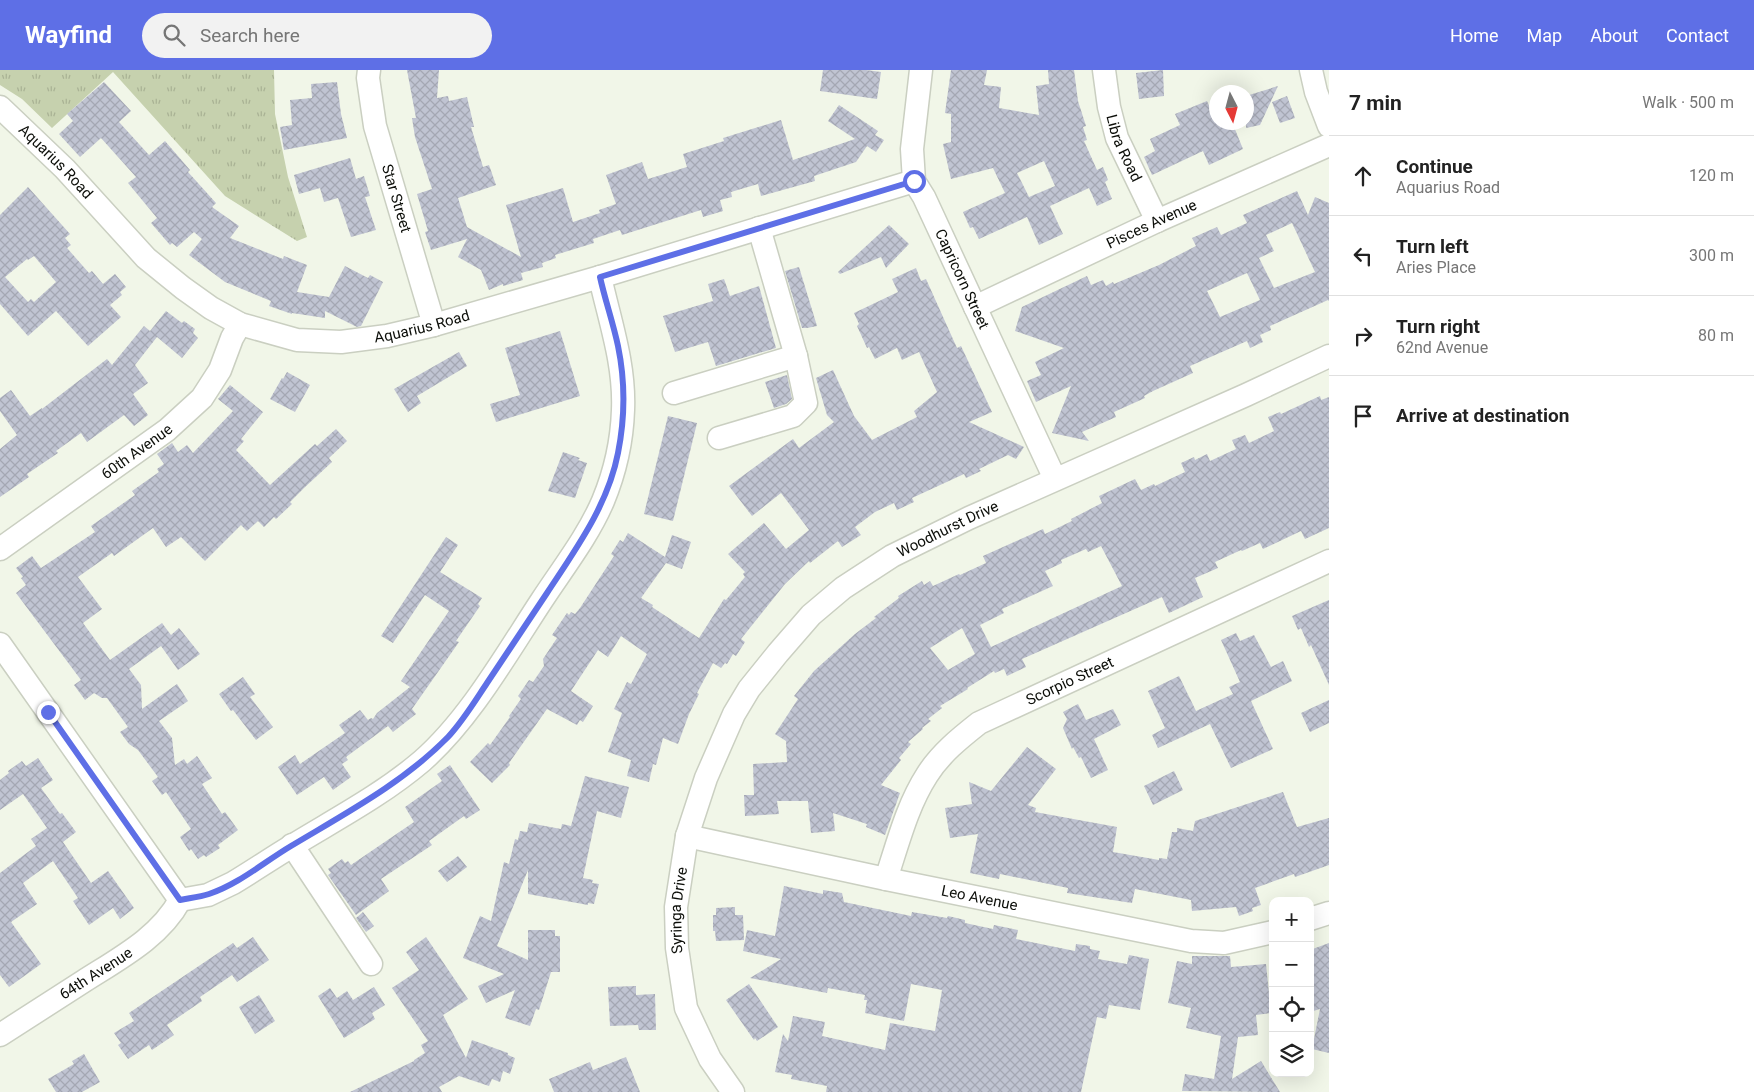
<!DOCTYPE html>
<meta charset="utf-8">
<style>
:root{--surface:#fff;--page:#f2f2f2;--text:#222;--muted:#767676;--line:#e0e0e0;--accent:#5e6fe6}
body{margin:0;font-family:Roboto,sans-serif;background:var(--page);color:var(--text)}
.controls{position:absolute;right:15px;bottom:15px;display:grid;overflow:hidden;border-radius:10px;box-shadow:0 5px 20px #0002}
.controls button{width:45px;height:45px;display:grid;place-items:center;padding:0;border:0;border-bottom:1px solid var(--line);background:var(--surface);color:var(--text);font:25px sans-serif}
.compass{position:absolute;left:1209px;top:15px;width:45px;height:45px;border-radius:50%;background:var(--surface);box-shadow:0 5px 20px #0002;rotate:174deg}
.stop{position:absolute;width:15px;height:15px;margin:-11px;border:4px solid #5e6fe6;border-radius:50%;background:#fff}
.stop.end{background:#5e6fe6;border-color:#fff;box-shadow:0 1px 5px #0008}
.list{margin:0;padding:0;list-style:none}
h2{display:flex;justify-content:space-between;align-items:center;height:65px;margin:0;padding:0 20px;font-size:21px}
h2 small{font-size:16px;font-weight:400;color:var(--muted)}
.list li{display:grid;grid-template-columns:32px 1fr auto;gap:15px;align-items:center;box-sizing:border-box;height:80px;padding:0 20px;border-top:1px solid var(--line)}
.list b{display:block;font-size:19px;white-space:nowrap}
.list p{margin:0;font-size:16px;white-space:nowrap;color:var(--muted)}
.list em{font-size:16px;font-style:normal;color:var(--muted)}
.icon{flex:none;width:28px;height:28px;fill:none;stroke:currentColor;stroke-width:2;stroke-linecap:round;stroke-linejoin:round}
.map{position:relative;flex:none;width:1329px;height:1022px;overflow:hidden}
header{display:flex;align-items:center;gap:30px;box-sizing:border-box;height:70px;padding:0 25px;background:var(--accent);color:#fff}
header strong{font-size:24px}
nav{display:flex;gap:28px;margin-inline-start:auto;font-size:18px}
.search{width:350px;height:45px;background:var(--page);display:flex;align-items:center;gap:12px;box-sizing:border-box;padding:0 18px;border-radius:28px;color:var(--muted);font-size:19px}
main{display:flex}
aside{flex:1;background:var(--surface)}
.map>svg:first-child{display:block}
.park{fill:url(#park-tufts)}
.building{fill:url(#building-cross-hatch);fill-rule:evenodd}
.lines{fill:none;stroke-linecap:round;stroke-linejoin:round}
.minor-casing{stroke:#cacfc1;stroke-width:25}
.minor{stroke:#fff;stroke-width:22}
.route{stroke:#5e6fe6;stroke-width:6}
.labels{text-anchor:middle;stroke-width:4;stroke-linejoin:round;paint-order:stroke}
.street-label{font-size:15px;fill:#0c0e09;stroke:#f1f6e8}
</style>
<header>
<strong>Wayfind</strong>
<div class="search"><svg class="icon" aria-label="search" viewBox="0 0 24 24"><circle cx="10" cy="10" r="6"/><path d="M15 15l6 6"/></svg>Search here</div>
<nav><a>Home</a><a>Map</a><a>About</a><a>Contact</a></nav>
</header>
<main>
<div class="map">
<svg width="1329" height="1022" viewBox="0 0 1329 1022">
<defs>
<pattern id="park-tufts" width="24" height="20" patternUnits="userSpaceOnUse" patternTransform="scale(1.25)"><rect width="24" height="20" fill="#c6d1ae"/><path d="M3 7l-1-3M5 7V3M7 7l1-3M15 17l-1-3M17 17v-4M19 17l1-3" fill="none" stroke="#a9b294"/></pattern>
<pattern id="building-cross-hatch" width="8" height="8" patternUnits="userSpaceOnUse" patternTransform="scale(1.25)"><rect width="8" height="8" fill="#c0c4d2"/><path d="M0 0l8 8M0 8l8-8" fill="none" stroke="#a4a7b3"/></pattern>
</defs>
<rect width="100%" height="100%" fill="#f1f6e8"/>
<!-- park -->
<path class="park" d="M0,0H274L275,44L288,107L307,167L297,171L225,126L113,2L52,58L22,29L0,15Z"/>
<!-- building -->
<path class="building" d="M407,0H439L437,28L448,26L449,31L467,27L474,57H471L483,97L489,95L496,115L458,128L467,157L521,187L506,135L563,118L573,152L600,143L599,140L616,134L606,105L642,92L648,109L687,97L683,84L724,71L723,68L781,50L793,90L855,69L828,51L839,35L878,61L875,65L884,70L876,82L867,76L856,92L814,106L815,111L761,126L758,114L731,122L732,127L720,130L723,141L703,147L701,140L622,165L620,160L593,169L594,173L555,185L556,188L542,193L543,197L521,203L523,210L503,216V214L489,220L481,200L458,187L467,169L431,180L425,162L428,161L417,124L432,119L415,67L412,48H416Z
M823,0H866L881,2L877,29L820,21Z
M951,0H987L984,15L1001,17L999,38L1039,45L1036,16L1049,14L1048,0H1074L1078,31L1086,56L1083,57L1087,70L1084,71L1097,100L1103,97L1108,110L1105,112L1112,129L1097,136L1089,118L1050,136L1063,164L1039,175L1027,147L979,169L973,157L970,158L963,142L1005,123L993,98L951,109L943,74L951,72V44L945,43ZM1044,91L1055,116L1029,127L1017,103Z
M1163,0L1164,26L1139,29L1136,3Z
M104,12L131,41L119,52L149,85L165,71L190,100L188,102L216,133L212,137L239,156L230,168L283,189L284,186L307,195L297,222L329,227L345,196L368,208L370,205L383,212L361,256L357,257L325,241V248L292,243V244L269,236L271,231L225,212L189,185L202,169L194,162L177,177L172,173L170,175L151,153L157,148L128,113L136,107L101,68L80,87L59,64L73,51L67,44Z
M337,12L341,44L347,68L284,80L280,57L292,55L290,30L312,28L311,14Z
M1278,16L1260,55L1246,58V26Z
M1287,26L1295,48L1280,53L1272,32Z
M1207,31L1216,52H1232L1243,79L1209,95L1203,81L1152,105L1144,87L1155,81L1150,69L1180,55L1175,44Z
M350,88L356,109L364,106L370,126L365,127L376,160L351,167L338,128L324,132L320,118L299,124L294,105Z
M28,117L70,164L65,168L71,175L67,178L89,203L92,201L103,214L115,204L126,217L120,222L122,225L110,235L121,247L88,276L56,241L28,266L0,234V145ZM34,186L56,212L34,232L31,229L28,232L5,207L27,189L28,190Z
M1297,121L1308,145L1315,127L1329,133V231L1328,230L1270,256L1271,260L1260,265L1263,272L1250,278L1247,271L1190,296L1193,303L1153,321L1144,326L1145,328L1114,342L1116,347L1082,362L1089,371L1052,363L1071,316L1036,332L1027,311L1041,305L1035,292L1064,278L1015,261L1022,237L1087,206L1091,215L1103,210L1106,216L1113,212L1114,214L1159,195L1196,176L1192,168L1217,157L1221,165L1247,153L1243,145ZM1292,153L1315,202L1274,218L1259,188L1274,181L1266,165ZM1247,203L1260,230L1220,247L1207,221Z
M889,155L909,174L886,198L881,187L840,204L838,202Z
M799,197L817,256L807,258H802L785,201Z
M916,198L921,211L926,209L957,278L961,276L992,342L969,352L1024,377L1016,389L1008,385L979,399L981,401L966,408L964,404L912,428L914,432L897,440L894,433L875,442L855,457L861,465L842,477L838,471L810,493L809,491L785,514L741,569L745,572L736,586L733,584L727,594L725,593L721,598L713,593L697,623L699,624L689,644L678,674L663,668L656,695L653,694L649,712L627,706L631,690L608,682L622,643L614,639L627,612L631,614L647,584L621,566L608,587L598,580L571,621L593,636L583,652L580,650L577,655L547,639L509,693L510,695L492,713L470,692L488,673L490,675L510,647L509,646L521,629L518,626L529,610L533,612L544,596L543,589L557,568L552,565L567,543L569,545L571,542L575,544L580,538L614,486L611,484L620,470L623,472L628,463L665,487L672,465L691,472L682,499L666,493L641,528L653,535L652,537L699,568L724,529L726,530L745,507L743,504L745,502L728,484L764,453L786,479L809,460L781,423L752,446L729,416L793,369L799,378L834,352L827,345L816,308L833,300L854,346L872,370L917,347L914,341L937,322L919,282L902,290L897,278L875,289L869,277L867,278L857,256L859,254L854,243L898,222L892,209Z
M724,209L730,226L759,216L776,278L716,296L708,272L675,282L663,246L713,231L708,214Z
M166,241L182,253L184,251L195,259L193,263L198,268L182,288L157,267L135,295L148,313L133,324L148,345L134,356L124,345L87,372L81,363L56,381L58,383L27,404L29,407L0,427V379L17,365L0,341V328L11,320L30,346L42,338V339L107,289L112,295L144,256L150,261Z
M560,261L580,326L496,352L490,334L520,325L505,278Z
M459,282L467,296L417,326L421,333L408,342L394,319Z
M287,302L310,315L295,342L270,329L282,308L283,309Z
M787,305L792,329L786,334L774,338L765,312Z
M230,315L263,342L241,369L244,371L236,380L270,415L315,374L317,376L336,359L347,371L329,388L332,392L304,418L290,432L292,434L276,449L274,447L264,457L258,451L247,461L241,455L205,491L181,467L166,477L153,458L114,486L112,483L78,507L102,539L83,553L110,590L162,553L171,565L179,558L200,584L178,600L161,576L129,599L141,615L142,639L177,614L188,631L159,651L172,668L175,695L184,689L187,694L197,686L212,708L202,714L222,744L225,742L238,760L218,775L220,778L206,787L204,785L198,789L191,779L189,781L180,767L191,759L166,722L162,725L152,711L158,707L138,680L129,674L120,662L128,657L107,628H102L94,623L85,630L74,615L81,610L16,523L26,515L21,508L23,507L16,498L32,486L41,498L95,462L91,456L135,425L132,421L159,402L157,399L164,394L157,384L172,373L178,382L187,375L193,383L233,341L218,329Z
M1320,326L1321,330L1329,327V458L1305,469L1301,461L1263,479L1260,473L1242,481L1241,480L1215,492L1218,498L1195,508L1203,527L1169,543L1162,527L1022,589L1026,597L1007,606L1004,599L995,603L994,601L967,618L968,619L940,636L942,638L928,649L931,651L922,658L923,659L908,672L911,674L899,688L901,690L881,715L900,723L885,765L866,757L867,754L833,743L835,761L811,763L808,731H777L779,744L745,746L744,725H754L753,694L787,692L786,671L775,664L798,629L794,626L814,601L855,564L876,548L874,547L899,528L898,526L922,511L924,515L930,511L933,516L959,504L960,505L986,493L983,486L1043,459L1045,464L1072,451L1071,449L1102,433L1099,426L1135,409L1141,420L1154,414L1155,416L1185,402L1181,393L1194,387L1195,390L1207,384L1210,391L1236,379L1232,370L1245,365L1249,373L1274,361L1268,347L1280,342L1281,344ZM1101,476L1122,516L991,577L980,555L1004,543L1002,539L1053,516L1045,501L1062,493L1061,490L1086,479L1088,482ZM962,558L975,584L948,600L930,578Z
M668,346L697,353L673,451L644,444Z
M563,382L580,388L578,390L587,393L575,428L548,421Z
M446,467L458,475L440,502L482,528L478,534L480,536L456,571L459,572L412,639L416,644L393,662L388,656L346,687L348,690L342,694L351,707L333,720L324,707L297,725L278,697L295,685L300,694L345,663L339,655L360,640L368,650L371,648L373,649L377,643L410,617L401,611L449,541L425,525L393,573L381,566Z
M1329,530V615L1311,575L1309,577L1301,558L1298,560L1292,546Z
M1236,563L1240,571L1254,565L1271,597L1283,591L1292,611L1251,631L1273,679L1231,698L1210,654L1158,678L1152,665L1165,658L1148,621L1179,606L1196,641L1233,624L1229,617L1240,612L1221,570Z
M243,607L255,624L250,627L273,657L256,670L233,640L231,641L219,624Z
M1329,630V653L1310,662L1301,643Z
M1078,634L1086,650L1113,639L1121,655L1094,669L1108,700L1091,708L1081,687L1079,688L1073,677L1072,679L1063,658L1067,649L1063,642Z
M1027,677L1056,699L1028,735L1036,738L1035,742L1117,757L1113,782L1159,790V788L1167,789L1172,762H1177V758L1193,761L1195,751L1283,722L1297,757L1329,748V795L1295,807L1294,804L1255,818L1261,835L1252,838L1253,841L1239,846L1236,837L1192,841L1191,830L1135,819L1132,833L1067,823L1068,818L1000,804L999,809L970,803L978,764L950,768L945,738L972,734L969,712L991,721Z
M38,688L53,710L41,718L60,744L62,743L76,762L63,772L91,813L108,801L134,838L120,849L113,838L89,855L73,831L78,828L53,791L23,813L37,834L11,852L41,894L9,917L0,905V803L36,776L31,769L47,758L23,724L0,740V710L9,703L8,701L22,691L26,696Z
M450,695L480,740L466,749L464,746L429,771L432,775L381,809L389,821L356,845L328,805L331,803L328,799L342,789L345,793L348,791L351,795L414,752L405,737L442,711L437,704Z
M1174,701L1183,720L1153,735L1144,716Z
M585,706L629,717L621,748L597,741L583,808L593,810L592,813L599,814L594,834L588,833V835L528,824V800L497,876L528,890V860H555V866H560V902H551L539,940L536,939L530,956L505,948L515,920L486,933L478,916L504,904L463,888L480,846L491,851L504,792L509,794L515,769L518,770L520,761L527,762L529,753L561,759L562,754L571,756Z
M458,786L467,797L447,812L438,801Z
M784,816L823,824V820L842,823L844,832L911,846L912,842L947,848L948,846L965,850V853L993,859L994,855L1018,860L1016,869L1075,881L1076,874L1090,876V879L1100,881L1098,889L1127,894L1129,885L1149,889L1140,940L1109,935L1106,949L1097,947L1081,1022H826L827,1016L791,1009L792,1005L775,1002L783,964L788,971L793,946L825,952L822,966L885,980L890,953L935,961L942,920L911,914L904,951L865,943L867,930H864L865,925L828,918L827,923L750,908L781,889L743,881L747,860L775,866Z
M735,837V845H743L744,870L716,871L715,861H713V845H716V838Z
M363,842L374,856L366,862L356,848Z
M253,867L269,890L237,912L232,905L200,927L202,931L167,955L174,965L152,980L149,975L128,989L118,975L121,973L114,963L134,951L129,943L233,873L237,878Z
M426,867L468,929L443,945L466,988L472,970L508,983V985L515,988L510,1004L503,1001L500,1012L492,1009L489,1016L459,1006L439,1017L442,1022H350L414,991V990L425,983L421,975L428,971L392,918L419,900L406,882Z
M1329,873V983L1312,979L1320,939L1310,942V880Z
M1192,886H1230L1231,897L1266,894L1271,943L1256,945L1258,965L1238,967L1232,1009L1261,991L1280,1022L1182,1021L1185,1004L1214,1009L1221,966L1186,958L1191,938L1168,933L1177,891L1192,894Z
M749,914L778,957L757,971L755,968L754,970L726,930Z
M636,916V925L655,924L656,960H639L638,955L610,956L608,917Z
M374,917L385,935L372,943L375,949L344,968L318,926L330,918L337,928L347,921L353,930Z
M259,925L275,951L255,964L239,937Z
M84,984L100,1012L82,1022H56L48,1009L74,994L72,991Z
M626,987L640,1022H554L549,1009L590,992L593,1000Z"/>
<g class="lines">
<defs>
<g id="minor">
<path id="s1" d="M369,0L368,8L375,56L434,255"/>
<path id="s2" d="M921,0L912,79L914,111L924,127L1055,409"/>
<path id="s3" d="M1104,0L1109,37L1117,68L1157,151"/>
<path d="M1311,0L1316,22L1329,56"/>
<path id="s4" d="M0,37L65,99L146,188L183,218L211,238L240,254L297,270L341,272L387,266L434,255L600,207L914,111"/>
<path id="s5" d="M975,237L1157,151L1329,75"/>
<path d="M674,323L796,286"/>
<path d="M719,368L793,346L806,333L796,286L759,158"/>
<path id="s6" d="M0,479L167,360L202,328L220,300L232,268L240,254"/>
<path d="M0,574L180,830"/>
<path id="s7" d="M687,766L886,809L1191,871L1224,873L1273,862"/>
<path d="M292,775L371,894"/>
<path id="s8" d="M886,809C898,773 907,736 927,705C940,684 960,668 979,653L1329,491"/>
<path d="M180,830L208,825L233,813C253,801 272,788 292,776C336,749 382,725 422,691C470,649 507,583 542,530C563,498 588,466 603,431C615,402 622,371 623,340C625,294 610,252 600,207"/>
<path d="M1310,849L1329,843"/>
<path id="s9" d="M0,965C28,947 56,929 84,911C120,888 160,867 180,830"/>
<path id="s10" d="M733,1022L710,989L686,938L677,878L676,837L687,766L706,708L734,644L749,619L778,583L811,545L843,518L892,486L969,448L1246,325L1329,286"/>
</g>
</defs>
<!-- minor casing -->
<use href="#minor" class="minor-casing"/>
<!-- minor -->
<use href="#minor" class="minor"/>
</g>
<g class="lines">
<!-- route -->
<path class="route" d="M48,642L180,830C190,828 200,827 209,824C239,814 264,792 291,776C346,743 403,713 448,667C463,651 475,631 487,613C507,583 527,553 547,523C576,479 608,435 618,383C625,348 625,310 618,276C613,252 605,230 600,207L914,111"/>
</g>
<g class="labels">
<!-- street labels -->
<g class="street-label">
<text dy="5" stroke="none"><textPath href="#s3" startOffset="81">Libra Road</textPath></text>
<text dy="5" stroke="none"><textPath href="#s4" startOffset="78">Aquarius Road</textPath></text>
<text dy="5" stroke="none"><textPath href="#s1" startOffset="132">Star Street</textPath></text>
<text dy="5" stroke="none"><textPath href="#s5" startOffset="195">Pisces Avenue</textPath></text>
<text dy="5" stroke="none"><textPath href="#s2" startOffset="221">Capricorn Street</textPath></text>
<text dy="5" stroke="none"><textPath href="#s4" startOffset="511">Aquarius Road</textPath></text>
<text dy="5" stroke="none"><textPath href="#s6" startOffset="168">60th Avenue</textPath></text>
<text dy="5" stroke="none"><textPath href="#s10" startOffset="689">Woodhurst Drive</textPath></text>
<text dy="5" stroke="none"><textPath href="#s8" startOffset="286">Scorpio Street</textPath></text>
<text dy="5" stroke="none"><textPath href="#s7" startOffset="299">Leo Avenue</textPath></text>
<text dy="5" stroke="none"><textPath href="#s10" startOffset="195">Syringa Drive</textPath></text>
<text dy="5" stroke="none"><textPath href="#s9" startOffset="114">64th Avenue</textPath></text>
</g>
</g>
</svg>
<div class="controls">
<button>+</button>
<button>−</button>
<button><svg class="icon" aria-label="locate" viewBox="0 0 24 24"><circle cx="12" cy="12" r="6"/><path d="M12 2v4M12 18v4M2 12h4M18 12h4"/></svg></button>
<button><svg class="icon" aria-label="layers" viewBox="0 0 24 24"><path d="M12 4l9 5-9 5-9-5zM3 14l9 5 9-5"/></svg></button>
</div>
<svg class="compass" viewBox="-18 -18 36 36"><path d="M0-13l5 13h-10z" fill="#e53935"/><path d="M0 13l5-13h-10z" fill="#767676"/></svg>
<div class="stop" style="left:914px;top:111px"></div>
<div class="stop end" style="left:48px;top:642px"></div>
</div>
<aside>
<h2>7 min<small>Walk · 500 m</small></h2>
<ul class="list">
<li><svg class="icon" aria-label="ahead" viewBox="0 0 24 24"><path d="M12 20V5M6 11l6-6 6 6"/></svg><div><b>Continue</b><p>Aquarius Road</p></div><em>120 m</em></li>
<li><svg class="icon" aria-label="left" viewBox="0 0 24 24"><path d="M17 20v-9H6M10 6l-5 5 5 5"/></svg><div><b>Turn left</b><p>Aries Place</p></div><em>300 m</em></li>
<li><svg class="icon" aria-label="right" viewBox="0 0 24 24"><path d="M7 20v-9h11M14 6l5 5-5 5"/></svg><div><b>Turn right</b><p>62nd Avenue</p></div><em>80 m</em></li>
<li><svg class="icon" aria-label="arrive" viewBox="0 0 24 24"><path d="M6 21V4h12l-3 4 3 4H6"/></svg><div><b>Arrive at destination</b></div></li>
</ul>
</aside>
</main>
